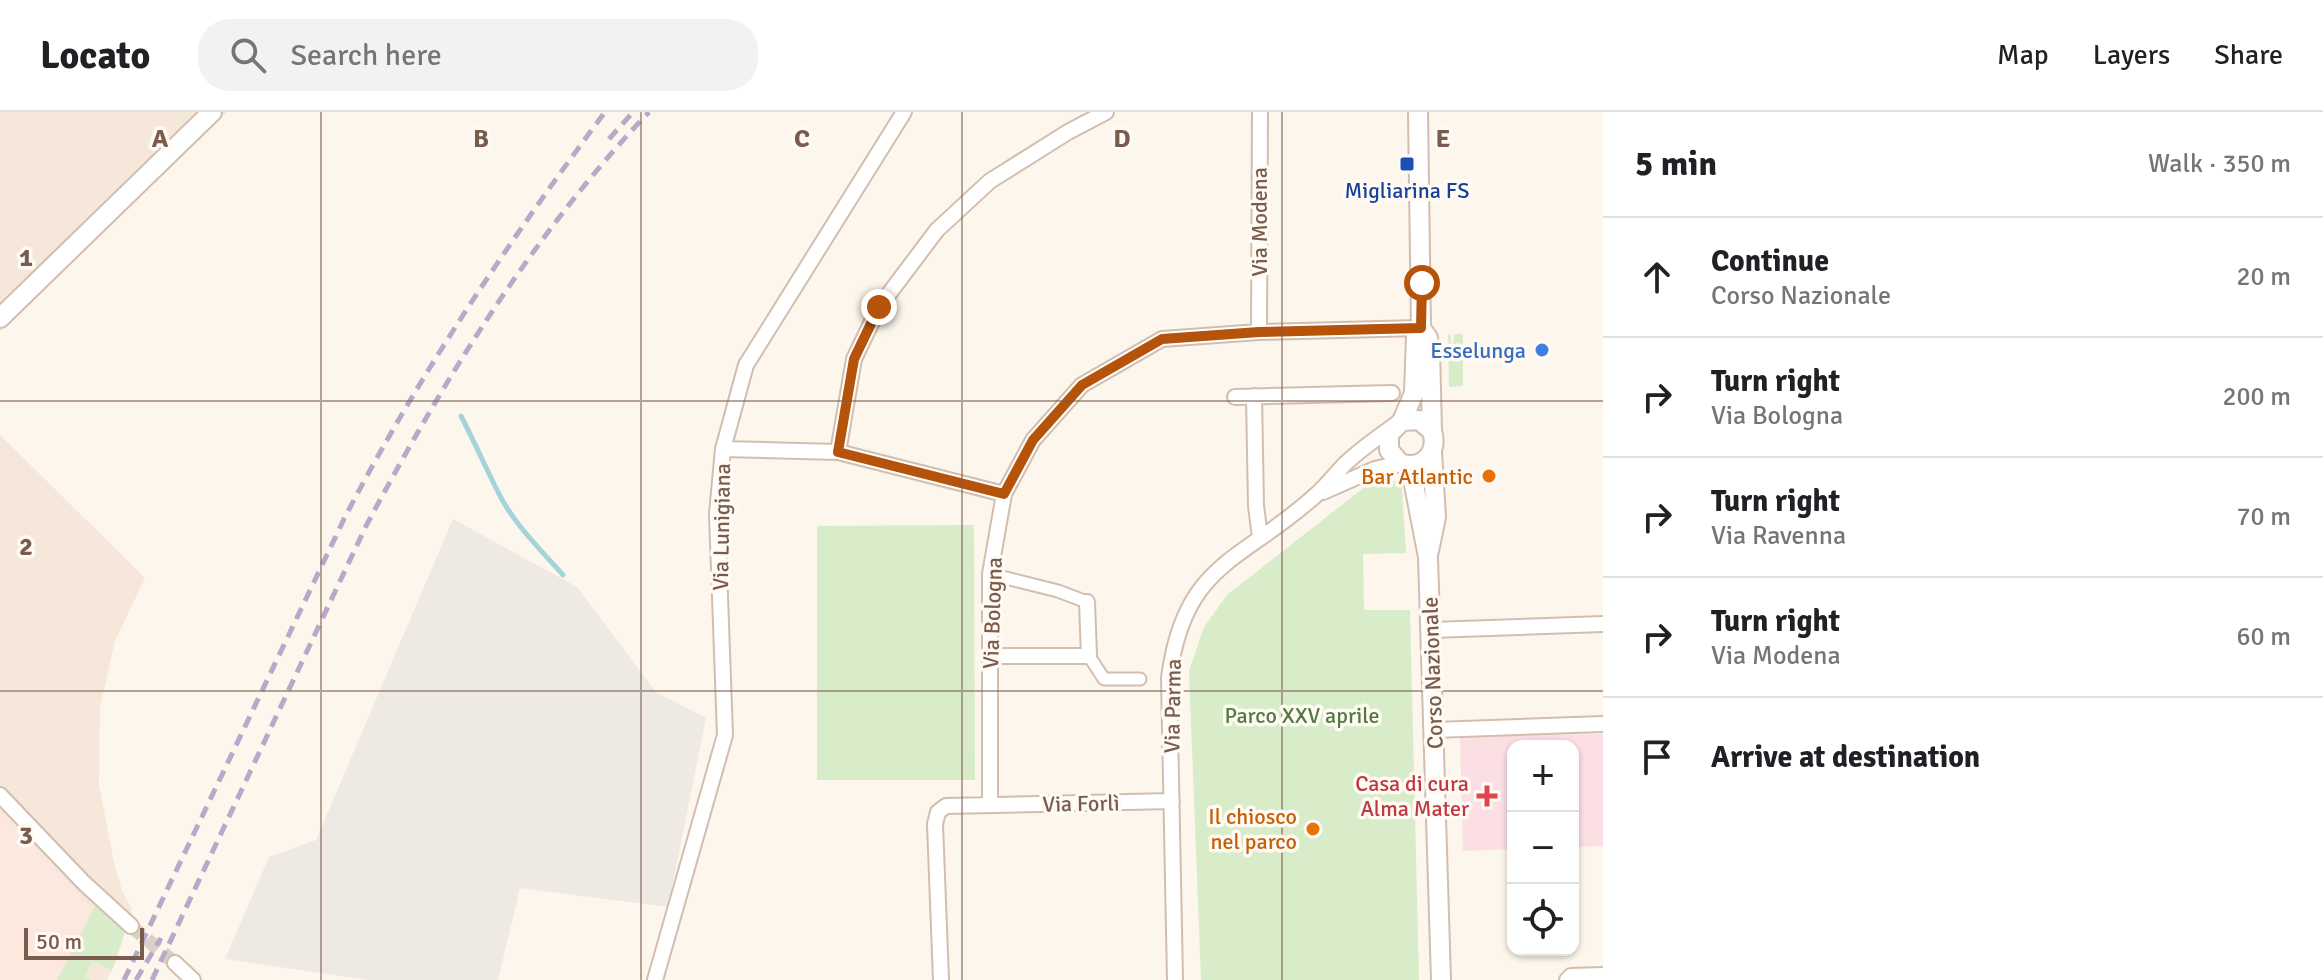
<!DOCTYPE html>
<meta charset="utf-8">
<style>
:root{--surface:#fff;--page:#f2f2f2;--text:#202124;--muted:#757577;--line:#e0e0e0}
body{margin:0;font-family:Signika,sans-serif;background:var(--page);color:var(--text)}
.controls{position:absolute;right:24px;bottom:24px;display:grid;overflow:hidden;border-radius:16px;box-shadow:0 2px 6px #0004}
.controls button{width:72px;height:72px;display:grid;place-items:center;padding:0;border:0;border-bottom:2px solid var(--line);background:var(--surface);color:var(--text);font:40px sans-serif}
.scale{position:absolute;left:24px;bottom:20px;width:120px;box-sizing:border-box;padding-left:8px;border:4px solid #7a5c4d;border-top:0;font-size:22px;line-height:28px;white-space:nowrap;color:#7a5c4d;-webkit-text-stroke:6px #fffaf3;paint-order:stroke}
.stop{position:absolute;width:24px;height:24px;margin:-18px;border:6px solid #b45309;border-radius:50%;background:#fff}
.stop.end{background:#b45309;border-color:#fff;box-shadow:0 2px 8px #0008}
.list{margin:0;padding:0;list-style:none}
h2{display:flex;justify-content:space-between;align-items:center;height:104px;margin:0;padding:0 32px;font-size:34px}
h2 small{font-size:26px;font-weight:400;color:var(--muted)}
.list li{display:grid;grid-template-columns:52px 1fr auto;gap:24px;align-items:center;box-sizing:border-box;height:120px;padding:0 32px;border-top:2px solid var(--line)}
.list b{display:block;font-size:30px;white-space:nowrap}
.list p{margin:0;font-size:26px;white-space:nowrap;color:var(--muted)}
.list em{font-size:26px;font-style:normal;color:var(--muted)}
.icon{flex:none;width:44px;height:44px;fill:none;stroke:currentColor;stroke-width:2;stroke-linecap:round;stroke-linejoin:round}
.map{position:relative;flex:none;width:1603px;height:868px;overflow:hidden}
header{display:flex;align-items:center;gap:48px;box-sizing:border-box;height:112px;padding:0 40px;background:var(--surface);border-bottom:2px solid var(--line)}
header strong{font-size:38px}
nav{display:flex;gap:44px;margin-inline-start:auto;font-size:28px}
.search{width:560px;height:72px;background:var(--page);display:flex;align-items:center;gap:20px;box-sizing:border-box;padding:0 28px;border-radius:32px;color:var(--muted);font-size:30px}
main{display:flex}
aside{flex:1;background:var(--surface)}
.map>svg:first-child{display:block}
.residential{fill:#f5e8da}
.commercial{fill:#fde8e0}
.industrial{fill:#efe9e4}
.medical{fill:#fbdfe3}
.green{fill:#d8ecc9}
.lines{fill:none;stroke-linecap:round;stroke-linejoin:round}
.stream{stroke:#a5d3da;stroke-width:5}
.minor-tunnel{stroke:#dcd0c4;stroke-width:14;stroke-dasharray:14 7;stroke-linecap:butt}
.pedestrian-casing{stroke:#d1beb0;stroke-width:15}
.minor-casing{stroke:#d1beb0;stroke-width:18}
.tertiary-casing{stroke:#d1beb0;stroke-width:22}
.pedestrian{stroke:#fff;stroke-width:11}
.minor{stroke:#fff;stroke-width:14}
.tertiary{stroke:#fff;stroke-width:18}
.rail{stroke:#b9a8c9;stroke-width:5;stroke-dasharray:12 8;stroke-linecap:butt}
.route{stroke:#b45309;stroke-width:10}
.grid{fill:none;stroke:#7a5c4d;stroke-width:2;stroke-opacity:0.55}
.transit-dot{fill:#1a4fb4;stroke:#fffaf3;stroke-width:3}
.shop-dot{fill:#3f7fe0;stroke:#fffaf3;stroke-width:3}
.food-dot{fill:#e8710a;stroke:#fffaf3;stroke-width:3}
.health-dot{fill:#e0444e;stroke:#fffaf3;stroke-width:3}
.labels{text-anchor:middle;stroke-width:7;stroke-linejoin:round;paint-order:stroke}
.transit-label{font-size:22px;fill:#164399;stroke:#fffaf3}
.street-label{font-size:22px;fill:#7a5c4d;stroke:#fffaf3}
.shop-label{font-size:22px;fill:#366cbe;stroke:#fffaf3;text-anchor:end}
.food-label{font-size:22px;fill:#c56008;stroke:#fffaf3;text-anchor:end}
.park-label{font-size:22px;fill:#537a41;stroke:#fffaf3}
.health-label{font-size:22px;fill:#be3a42;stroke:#fffaf3;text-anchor:end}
.grid-label{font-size:26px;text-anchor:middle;font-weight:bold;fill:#7a5c4d;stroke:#fffaf3;stroke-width:7;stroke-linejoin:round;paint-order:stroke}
</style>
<header>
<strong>Locato</strong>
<div class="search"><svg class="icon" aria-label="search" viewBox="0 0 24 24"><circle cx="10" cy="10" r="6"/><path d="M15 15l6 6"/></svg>Search here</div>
<nav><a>Map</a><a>Layers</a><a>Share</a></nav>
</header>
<main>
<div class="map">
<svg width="1603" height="868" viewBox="0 0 1603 868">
<rect width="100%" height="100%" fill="#fdf6ec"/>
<!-- residential -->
<path class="residential" d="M0,0H227L0,220Z
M0,323L145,466L115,529L100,596L99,673L114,750L122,779L132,797L116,849L107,868H0Z"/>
<!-- commercial -->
<path class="commercial" d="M0,699L98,802L69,868H0Z"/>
<!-- industrial -->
<path class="industrial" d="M453,407L577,475L656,580L706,606L668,795L520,776L498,868H367L225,847L269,745L316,728Z"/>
<!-- medical -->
<path class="medical" d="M1603,622V734L1573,735V634H1513V737L1463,739L1460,624Z"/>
<!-- green -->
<path class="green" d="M1454,222H1463V274L1449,275L1448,223H1451V233H1453Z
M1382,366L1395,369L1402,375L1406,441L1363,442L1364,498H1410L1419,868H1201L1189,559L1204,515L1227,483L1371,370Z
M974,413L975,668H817V414Z
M96,792L127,814L112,858L92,849L85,865L91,868H57Z"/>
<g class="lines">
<!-- stream -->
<path class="stream" d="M461,304C474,329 485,354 497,378C512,410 540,437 563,463"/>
<!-- minor-tunnel -->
<path class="minor-tunnel" d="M131,814L175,851"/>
<defs>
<path id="pedestrian" d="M990,462L1058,479L1087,490
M1089,544L1104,567H1140"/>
<path id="minor" d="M1259,220L1260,0
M1254,284L1256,394L1260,425
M1235,285L1392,281
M723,337L838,340L1004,382
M838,340L854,247L879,195L937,118L990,69L1068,20L1106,0
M1323,380L1375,357L1400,351
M1431,518L1603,512
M989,544H1089L1087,490
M1434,618L1603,612
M0,683L84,771L131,814
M990,693V462L1004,382L1033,328L1082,273L1162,227L1259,220L1421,216
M175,851L193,868
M655,868L725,623L717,402L723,337L746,253L904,0
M941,868L935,712L938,700L946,694L1172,689
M1175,868L1169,566C1184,449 1243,450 1317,382C1327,373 1336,361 1346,351C1361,337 1378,325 1395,313
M1567,868L1571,864L1603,863"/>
<path id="tertiary" d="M0,206L212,0
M1421,216L1428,226L1430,238L1432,319C1439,341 1422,359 1400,351L1389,338V322L1402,309L1419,308L1432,319
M1402,309L1414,281L1416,224L1421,216L1418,0
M1406,354L1413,368L1428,445L1441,868
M1429,439L1436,405L1432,340"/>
</defs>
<!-- pedestrian casing -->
<use href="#pedestrian" class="pedestrian-casing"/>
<!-- minor casing -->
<use href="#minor" class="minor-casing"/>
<!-- tertiary casing -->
<use href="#tertiary" class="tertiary-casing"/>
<!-- pedestrian -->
<use href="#pedestrian" class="pedestrian"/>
<!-- minor -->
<use href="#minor" class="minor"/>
<!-- tertiary -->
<use href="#tertiary" class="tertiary"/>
<!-- rail -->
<path class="rail" d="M609,27L633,0
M124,868L345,405C420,261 509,129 605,0
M136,868L161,826
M152,868L366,414C445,266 533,122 649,0"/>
</g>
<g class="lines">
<!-- route -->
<path class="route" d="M879,195L854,247L838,340L1004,382L1033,328L1082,273L1162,227L1259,220L1421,216L1422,171"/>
</g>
<!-- grid -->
<path class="grid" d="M321,0V868M641,0V868M962,0V868M1282,0V868M0,289H1603M0,579H1603"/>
<!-- markers -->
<rect class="transit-dot" x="1399" y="44" width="16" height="16" rx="4"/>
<circle class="shop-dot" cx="1542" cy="238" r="8"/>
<g class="food-dot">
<circle cx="1489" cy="364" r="8"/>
<circle cx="1313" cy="717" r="8"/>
</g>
<path class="health-dot" d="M1483 672h8v8h8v8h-8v8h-8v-8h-8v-8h8z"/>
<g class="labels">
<!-- transit labels -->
<g class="transit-label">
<text x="1407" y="86">Migliarina FS</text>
</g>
<!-- street labels -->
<g class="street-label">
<text transform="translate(1259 110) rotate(-90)" y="8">Via Modena</text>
<text transform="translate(721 415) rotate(-89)" y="8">Via Lunigiana</text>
<text transform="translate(992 501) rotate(-88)" y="8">Via Bologna</text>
<text transform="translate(1432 561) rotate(-92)" y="8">Corso Nazionale</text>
<text transform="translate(1172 594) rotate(-89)" y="8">Via Parma</text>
<text transform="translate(1081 691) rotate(-1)" y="8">Via Forlì</text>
</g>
<!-- shop labels -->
<g class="shop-label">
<text x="1526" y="246">Esselunga</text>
</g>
<!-- food labels -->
<g class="food-label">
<text x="1473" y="372">Bar Atlantic</text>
<text x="1297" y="712">Il chiosco<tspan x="1297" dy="25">nel parco</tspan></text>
</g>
<!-- park labels -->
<g class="park-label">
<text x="1302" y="611">Parco XXV aprile</text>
</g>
<!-- health labels -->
<g class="health-label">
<text x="1469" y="679">Casa di cura<tspan x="1469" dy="25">Alma Mater</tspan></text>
</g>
</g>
<g class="grid-label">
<text x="160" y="35">A</text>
<text x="481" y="35">B</text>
<text x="802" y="35">C</text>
<text x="1122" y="35">D</text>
<text x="1443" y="35">E</text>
<text x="26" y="154">1</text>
<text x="26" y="443">2</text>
<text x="26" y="732">3</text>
</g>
</svg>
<div class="controls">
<button>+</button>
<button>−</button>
<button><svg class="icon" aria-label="locate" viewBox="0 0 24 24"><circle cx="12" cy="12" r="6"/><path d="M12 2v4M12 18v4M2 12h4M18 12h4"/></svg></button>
</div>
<div class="scale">50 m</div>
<div class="stop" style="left:1422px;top:171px"></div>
<div class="stop end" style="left:879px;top:195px"></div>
</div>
<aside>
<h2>5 min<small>Walk · 350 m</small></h2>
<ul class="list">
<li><svg class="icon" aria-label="ahead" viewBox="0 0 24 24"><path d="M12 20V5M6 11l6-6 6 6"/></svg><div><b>Continue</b><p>Corso Nazionale</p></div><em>20 m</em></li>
<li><svg class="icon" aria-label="right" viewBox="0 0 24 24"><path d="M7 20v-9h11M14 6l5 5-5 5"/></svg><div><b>Turn right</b><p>Via Bologna</p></div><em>200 m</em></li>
<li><svg class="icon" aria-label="right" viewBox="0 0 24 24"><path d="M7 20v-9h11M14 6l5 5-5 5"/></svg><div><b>Turn right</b><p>Via Ravenna</p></div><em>70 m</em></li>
<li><svg class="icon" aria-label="right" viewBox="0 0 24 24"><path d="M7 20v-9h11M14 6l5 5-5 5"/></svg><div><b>Turn right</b><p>Via Modena</p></div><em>60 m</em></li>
<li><svg class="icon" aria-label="arrive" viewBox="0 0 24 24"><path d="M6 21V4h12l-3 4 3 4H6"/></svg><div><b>Arrive at destination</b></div></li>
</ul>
</aside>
</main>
